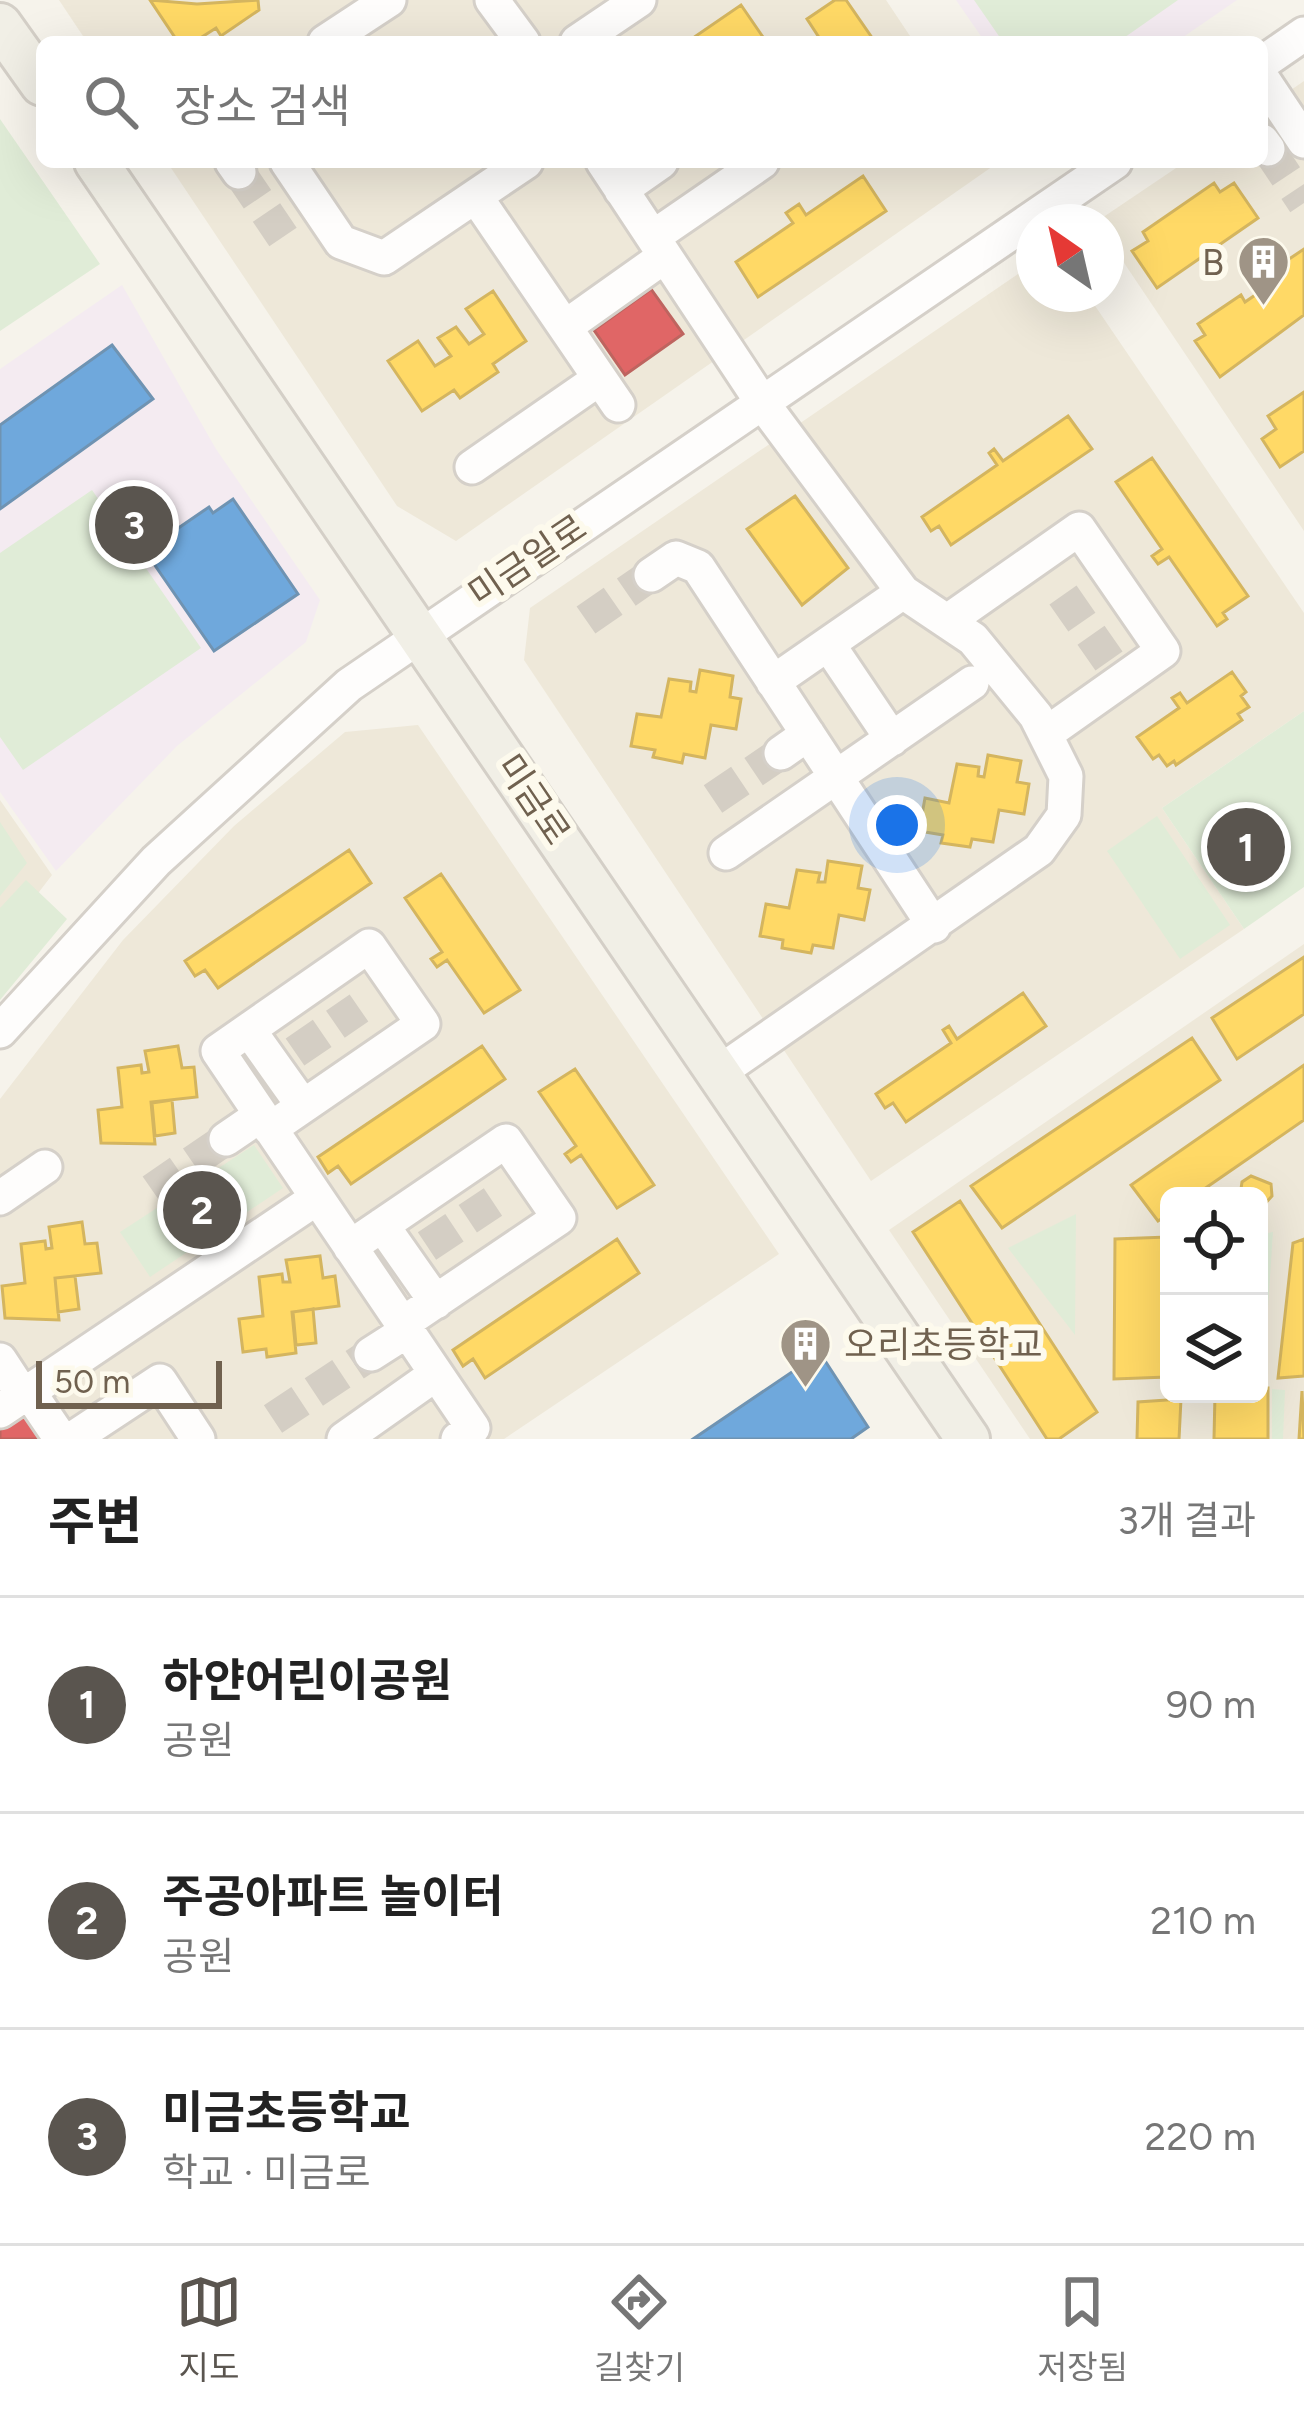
<!DOCTYPE html>
<html lang="ko">
<meta charset="utf-8">
<style>
:root{--surface:#fff;--page:#f2f2f2;--text:#222;--muted:#767676;--line:#e0e0e0;--accent:#5a554f}
body{margin:0;font-family:Figtree,"Noto Sans KR",sans-serif;background:var(--page);color:var(--text)}
.controls{position:absolute;right:36px;bottom:36px;display:grid;overflow:hidden;border-radius:18px;box-shadow:0 12px 48px #0002}
.controls button{width:108px;height:108px;display:grid;place-items:center;padding:0;border:0;border-bottom:3px solid var(--line);background:var(--surface);color:var(--text);font:60px sans-serif}
.compass{position:absolute;left:1016px;top:204px;width:108px;height:108px;border-radius:50%;background:var(--surface);box-shadow:0 12px 48px #0002;rotate:326deg}
.scale{position:absolute;left:36px;bottom:30px;width:186px;box-sizing:border-box;padding-left:12px;border:6px solid #70614f;border-top:0;font-size:33px;line-height:42px;white-space:nowrap;color:#70614f;-webkit-text-stroke:9px #fdfaed;paint-order:stroke}
.you{position:absolute;left:897px;top:825px;width:42px;height:42px;margin:-30px;border:9px solid #fff;border-radius:50%;background:#1a73e8;box-shadow:0 0 0 18px #1a73e833}
.badge{display:grid;place-items:center;width:78px;height:78px;border-radius:50%;background:var(--accent);color:#fff;font-size:39px;font-weight:700}
.pin{position:absolute;translate:-50% -50%;border:6px solid #fff;box-shadow:0 3px 12px #0006}
.list{margin:0;padding:0;list-style:none}
h2{display:flex;justify-content:space-between;align-items:center;height:156px;margin:0;padding:0 48px;font-size:51px}
h2 small{font-size:39px;font-weight:400;color:var(--muted)}
.list li{display:grid;grid-template-columns:78px 1fr auto;gap:36px;align-items:center;box-sizing:border-box;height:216px;padding:0 48px;border-top:3px solid var(--line)}
.list b{display:block;font-size:45px;white-space:nowrap}
.list p{margin:0;font-size:39px;white-space:nowrap;color:var(--muted)}
.list em{font-size:39px;font-style:normal;color:var(--muted)}
.icon{flex:none;width:66px;height:66px;fill:none;stroke:currentColor;stroke-width:2;stroke-linecap:round;stroke-linejoin:round}
.map{position:relative;flex:none;width:1304px;height:1439px;overflow:hidden}
.search{position:absolute;background:var(--surface);box-shadow:0 12px 48px #0002;left:36px;right:36px;top:36px;height:132px;display:flex;align-items:center;gap:30px;box-sizing:border-box;padding:0 42px;border-radius:18px;color:var(--muted);font-size:45px}
.sheet{height:804px;background:var(--surface)}
nav{display:flex;justify-content:space-around;align-items:center;box-sizing:border-box;height:168px;border-top:3px solid var(--line);background:var(--surface);font-size:33px;color:var(--muted)}
nav a{display:grid;justify-items:center;gap:6px}
nav .on{color:var(--accent)}
.map>svg:first-child{display:block}
.residential{fill:#eee8d9;fill-rule:evenodd}
.education{fill:#f4ebf1}
.green{fill:#e0ecd7}
.homes{fill:#ffd966;stroke:#d4b55f;stroke-width:3}
.shops{fill:#e06666;stroke:#be645f;stroke-width:3}
.schools{fill:#6fa8dc;stroke:#6f93b2;stroke-width:3}
.lines{fill:none;stroke-linecap:round;stroke-linejoin:round}
.minor-tunnel{stroke:#d4cec4;stroke-width:33;stroke-dasharray:33 16;stroke-linecap:butt}
.minor-casing{stroke:#d5d0c9;stroke-width:39}
.major-casing{stroke:#d4cfc7;stroke-width:48}
.minor{stroke:#fefdfc;stroke-width:33}
.major{stroke:#f1efe6;stroke-width:42}
.labels{text-anchor:middle;stroke-width:12;stroke-linejoin:round;paint-order:stroke}
.poi-label{font-size:36px;fill:#70614f;stroke:#fdfaed;text-anchor:end}
.street-label{font-size:36px;fill:#70614f;stroke:#fdfaed}
</style>
<div class="map">
<svg width="1304" height="1439" viewBox="0 0 1304 1439">
<rect width="100%" height="100%" fill="#f6f3eb"/>
<!-- residential -->
<path class="residential" d="M59,0H886L914,42H87Z
M1304,81V531L1106,236V222H1096L1185,162H1262V110Z
M167,162H994L996,164L456,541L397,506Z
M1034,263V294H1087L1304,613V711L1162,808L1244,929L871,1181L524,660L530,608Z
M418,725L779,1254L504,1439H0V1099L123,940L234,826L345,732Z
M0,800L52,875L0,943Z
M1304,944V1439H1030L889,1230ZM1169,1196H1259V1394H1169Z"/>
<!-- education -->
<path class="education" d="M956,0H1237L1176,42H985Z
M122,285L216,449L320,600L306,642L177,746L56,871L0,792V369Z"/>
<!-- green -->
<path class="green" d="M974,0H1178L1118,42H1003Z
M0,119L100,264L0,331Z
M92,490L201,648L23,770L0,737V553Z
M1304,711V887L1244,929L1162,808Z
M1157,816L1230,925L1180,959L1107,851Z
M0,822L27,863L0,896Z
M26,880L67,919L0,1000V908Z
M254,1145L283,1188L150,1277L120,1232Z
M1076,1214L1075,1335L1008,1248Z
M1273,1232L1264,1368L1259,1370L1262,1234Z
M1272,1389L1285,1390L1283,1439H1272Z"/>
<!-- homes -->
<path class="homes" d="M150,0L197,4L258,0L259,10L221,36L216,28L194,42H178Z
M835,0H846L875,42H822L807,19Z
M741,5L765,40L687,42Z
M863,176L886,211L758,297L736,262L793,223L786,213L799,204L806,215Z
M1214,183L1220,192L1234,183L1258,218L1157,288L1132,251L1148,241L1143,232Z
M1304,249V315L1220,377L1195,341L1205,335L1198,324L1241,295L1245,302L1261,291L1255,282Z
M493,291L526,341L493,364L498,372L460,398L454,390L422,411L388,361L418,341L435,366L451,356L438,338L456,327L469,344L484,334L466,309Z
M1304,392V451L1280,467L1262,439L1276,429L1268,416Z
M1068,416L1092,449L951,545L939,526L931,531L922,517L997,465L989,453L994,449L1003,461Z
M1152,458L1248,596L1223,613L1227,619L1217,626L1169,557L1158,564L1152,556L1162,549L1116,482Z
M795,496L848,568L802,605L747,529Z
M700,670L733,676L730,697L741,699L736,729L711,725L705,758L684,754L682,763L653,757L655,750L631,746L637,714L661,717L669,679L691,682L690,691L696,692Z
M1232,672L1246,692L1241,696L1249,707L1238,714L1242,720L1176,765L1174,761L1167,766L1159,755L1153,759L1137,737L1179,708L1172,698L1180,693L1187,703Z
M988,755L1021,761L1017,782L1029,784L1024,814L999,810L993,842L972,839L970,847L941,843L943,835L919,831L925,798L949,803L957,764L979,767L978,776L984,777Z
M349,850L371,883L218,988L205,970L195,976L185,961Z
M828,861L862,866L858,888L870,890L864,920L839,915L833,948L813,945L811,953L782,948L783,940L760,936L766,904L789,908L797,870L820,873L818,882H825Z
M441,874L520,990L484,1013L447,960L437,967L431,959L442,952L405,898Z
M1304,957V1014L1237,1059L1212,1018Z
M1023,993L1046,1026L906,1122L893,1103L885,1108L876,1094L951,1043L943,1030L949,1026L957,1039Z
M1192,1038L1220,1080L1002,1228L971,1186Z
M178,1046L182,1068L194,1067L197,1097L151,1102L155,1144L101,1143L98,1110L122,1107L118,1068L141,1065L142,1073L149,1072L145,1051Z
M482,1046L505,1079L351,1184L338,1166L328,1173L318,1157Z
M1304,1065V1120L1194,1196H1169V1214L1158,1221L1131,1185Z
M575,1069L654,1185L617,1208L581,1155L571,1162L565,1154L576,1146L539,1092Z
M172,1100L175,1133L155,1136L152,1103Z
M1251,1176L1271,1184L1272,1196L1262,1207L1259,1196H1240L1242,1182Z
M960,1201L1097,1412L1059,1439H1047L913,1232Z
M82,1222L85,1244L97,1243L101,1273L55,1278L59,1320L5,1318L2,1286L25,1283L21,1244L45,1241L46,1249L52,1248L49,1227Z
M1167,1237V1377L1114,1379L1115,1239Z
M617,1239L639,1273L485,1378L473,1359L463,1366L453,1350Z
M1304,1239V1376L1278,1378L1293,1243Z
M320,1256L323,1278L335,1276L339,1306L292,1312L296,1353L267,1357L266,1349L243,1352L239,1319L263,1316L259,1277L282,1274L283,1282H290L286,1260Z
M75,1276L79,1309L58,1312L55,1278Z
M313,1309L316,1343L296,1345L293,1312Z
M1259,1388H1268V1439H1214L1215,1394H1259Z
M1302,1391L1304,1439H1299Z
M1181,1399L1179,1439H1137L1138,1402Z"/>
<!-- shops -->
<path class="shops" d="M651,289L683,334L625,375L594,330Z
M23,1410L43,1439H0V1425Z"/>
<!-- schools -->
<path class="schools" d="M112,345L153,399L0,509V425Z
M233,499L298,594L214,651L145,551L209,507L213,513Z
M820,1353L868,1427L851,1439H693Z"/>
<g class="lines">
<!-- minor-tunnel -->
<path class="minor-tunnel" d="M1268,149L1304,203
M239,172L283,237
M1063,595L1109,661
M586,620L651,575
M713,799L781,753
M295,1052L359,1008
M152,1190L226,1139
M427,1246L493,1202
M273,1419L371,1354"/>
<defs>
<path id="minor" d="M492,0L523,42
M325,42L389,0
M577,42L639,0
M1262,63L1304,34
M1262,78L1304,141
M1262,141L1268,149
M232,162L239,172
M287,162L341,242L384,258L526,162
M603,162L761,401L903,592L973,639L1036,716L1066,776L1064,815L1039,850L718,1073
M621,190L661,162
M476,197L618,405
M653,237L762,162
M565,327L665,256
M472,467L599,379
M651,575L676,558L698,567L934,926
M949,620L1079,529L1163,651L1047,733
M828,644L892,739
M773,682L903,592
M781,753L808,734
M726,853L972,683
M249,1030L303,1106
M0,1031L156,861L349,685L1115,162
M270,1129L423,1024L369,946L218,1051C303,1177 388,1303 473,1428L458,1439
M226,1139L261,1115
M0,1198L45,1167
M382,1225L436,1302
M350,1247L506,1141L559,1218L402,1324
M371,1354L407,1331
M0,1360L23,1395
M29,1392L61,1439
M0,1411L317,1198
M72,1439L160,1381L198,1439
M344,1439L436,1374"/>
<path id="major" d="M0,25L42,84
M96,162L968,1439"/>
</defs>
<!-- minor casing -->
<use href="#minor" class="minor-casing"/>
<!-- major casing -->
<use href="#major" class="major-casing"/>
<!-- minor -->
<use href="#minor" class="minor"/>
<!-- major -->
<use href="#major" class="major"/>
</g>
<!-- icons -->
<defs>
<symbol id="building-pin" viewBox="-11 -11 22 30"><path d="M0 17L-7.5 6A9.5 9.5 0 1 1 7.5 6Z" fill="#9f9486" stroke="#fdfaed"/><path d="M-4-6H4V6H1V3H-1V6H-4ZM-2.5-4.3h1.7v1.8h-1.7ZM.8-4.3h1.7v1.8H.8ZM-2.5-1h1.7V.8h-1.7ZM.8-1h1.7V.8H.8Z" fill="#fff"/></symbol>
</defs>
<g fill-rule="evenodd">
<use href="#building-pin" x="1234" y="232" width="59" height="81"/>
<use href="#building-pin" x="776" y="1314" width="59" height="81"/>
</g>
<g class="labels">
<!-- poi labels -->
<g class="poi-label">
<text x="1224" y="275">B</text>
<text x="844" y="1357" text-anchor="start">오리초등학교</text>
</g>
<!-- street labels -->
<g class="street-label">
<text transform="translate(527 560) rotate(-34)" y="13">미금일로</text>
<text transform="translate(534 799) rotate(56)" y="13">미금로</text>
</g>
</g>
</svg>
<div class="controls">
<button><svg class="icon" aria-label="locate" viewBox="0 0 24 24"><circle cx="12" cy="12" r="6"/><path d="M12 2v4M12 18v4M2 12h4M18 12h4"/></svg></button>
<button><svg class="icon" aria-label="layers" viewBox="0 0 24 24"><path d="M12 4l9 5-9 5-9-5zM3 14l9 5 9-5"/></svg></button>
</div>
<svg class="compass" viewBox="-18 -18 36 36"><path d="M0-13l5 13h-10z" fill="#e53935"/><path d="M0 13l5-13h-10z" fill="#767676"/></svg>
<div class="scale">50 m</div>
<div class="you"></div>
<div class="pin badge" style="left:1246px;top:847px">1</div>
<div class="pin badge" style="left:202px;top:1210px">2</div>
<div class="pin badge" style="left:134px;top:525px">3</div>
<div class="search"><svg class="icon" aria-label="search" viewBox="0 0 24 24"><circle cx="10" cy="10" r="6"/><path d="M15 15l6 6"/></svg>장소 검색</div>
</div>
<section class="sheet">
<h2>주변<small>3개 결과</small></h2>
<ul class="list">
<li><span class="badge">1</span><div><b>하얀어린이공원</b><p>공원</p></div><em>90 m</em></li>
<li><span class="badge">2</span><div><b>주공아파트 놀이터</b><p>공원</p></div><em>210 m</em></li>
<li><span class="badge">3</span><div><b>미금초등학교</b><p>학교 · 미금로</p></div><em>220 m</em></li>
</ul>
</section>
<nav>
<a class="on"><svg class="icon" aria-label="map" viewBox="0 0 24 24"><path d="M3 6l6-2 6 2 6-2v14l-6 2-6-2-6 2zM9 4v14M15 6v14"/></svg>지도</a>
<a><svg class="icon" aria-label="directions" viewBox="0 0 24 24"><path d="M12 3l9 9-9 9-9-9zM9 14v-3h6M13 9l2 2-2 2"/></svg>길찾기</a>
<a><svg class="icon" aria-label="saved" viewBox="0 0 24 24"><path d="M7 4h10v16l-5-4-5 4z"/></svg>저장됨</a>
</nav>
